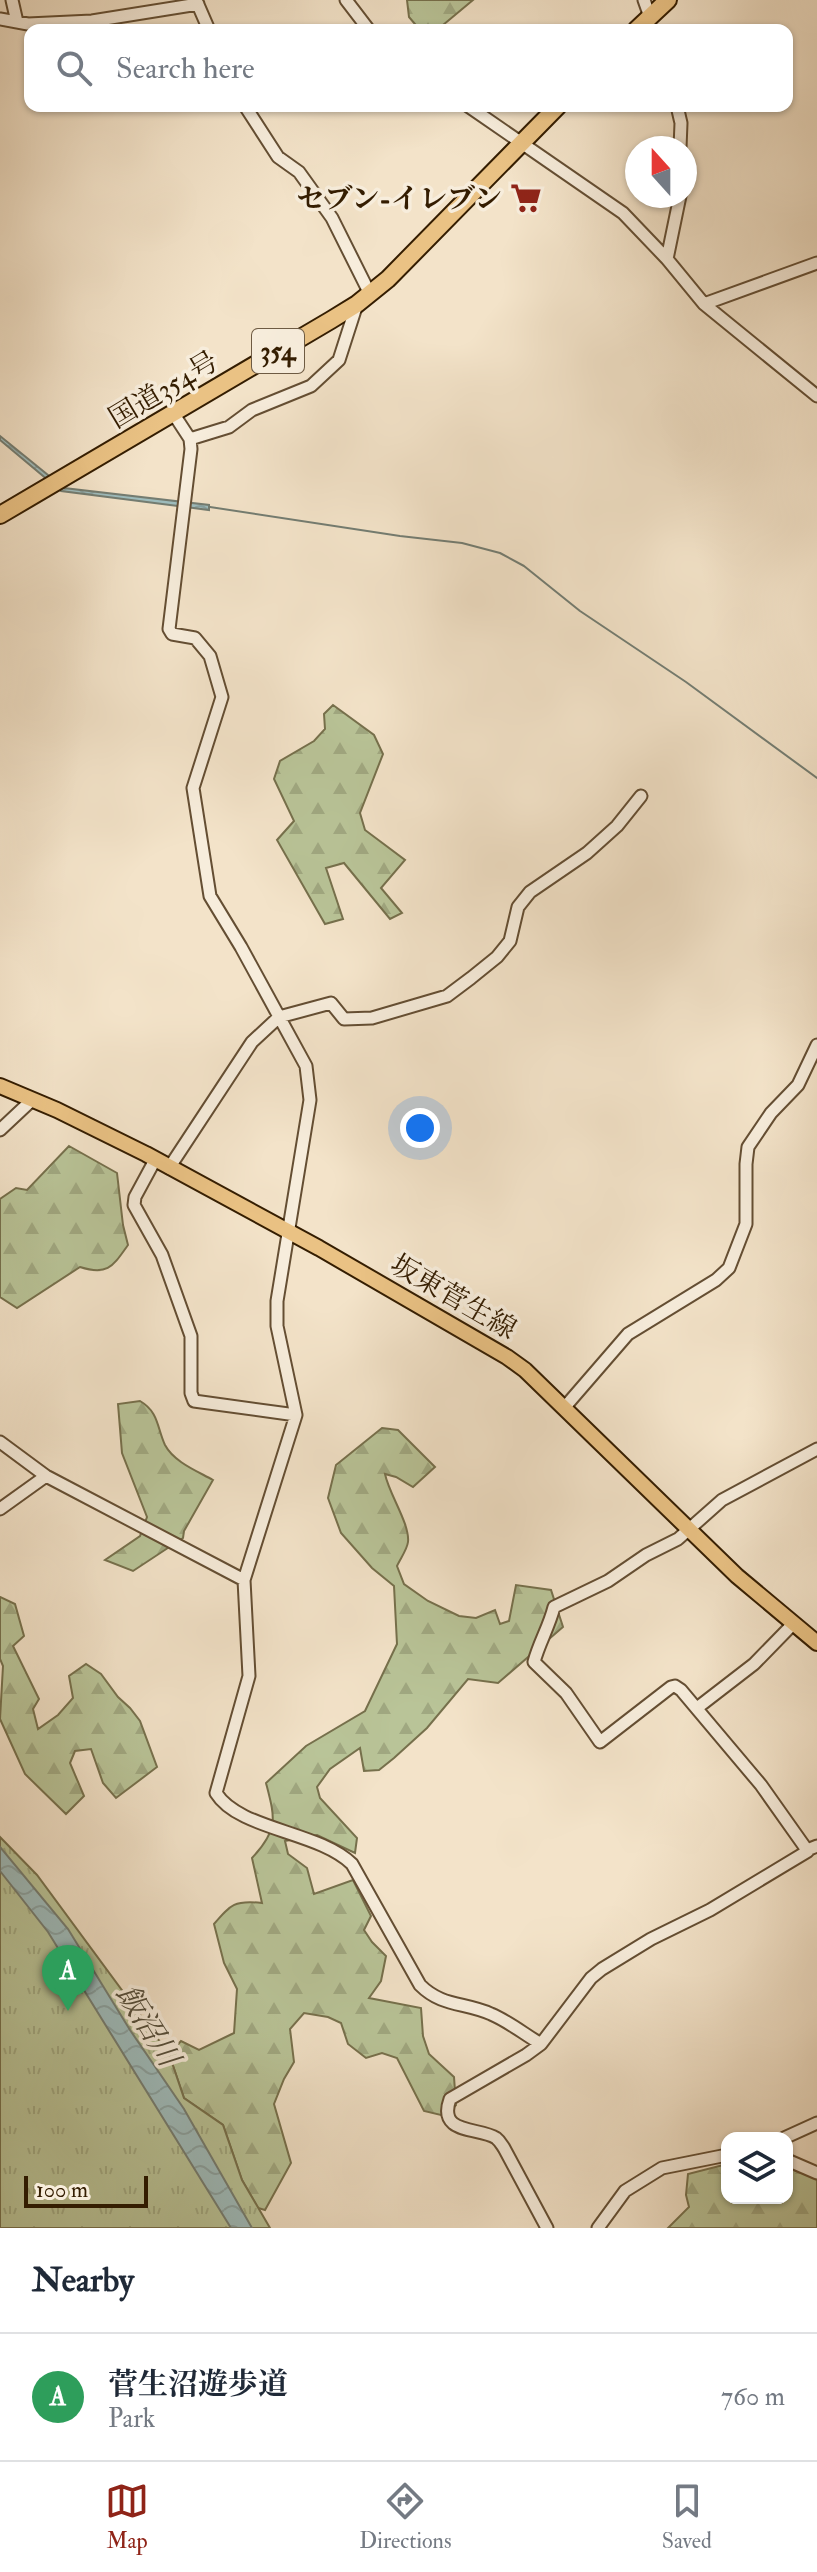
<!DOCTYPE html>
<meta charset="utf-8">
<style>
:root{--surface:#fff;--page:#f6f6f7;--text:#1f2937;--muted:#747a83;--line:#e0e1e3;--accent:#8f2418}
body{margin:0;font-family:"IM FELL Double Pica","Noto Serif JP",serif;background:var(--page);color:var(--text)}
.controls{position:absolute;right:24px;bottom:24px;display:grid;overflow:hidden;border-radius:16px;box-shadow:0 2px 6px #0004}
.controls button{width:72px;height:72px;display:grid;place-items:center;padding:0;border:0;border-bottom:2px solid var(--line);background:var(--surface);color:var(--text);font:40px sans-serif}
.compass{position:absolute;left:625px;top:136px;width:72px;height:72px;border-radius:50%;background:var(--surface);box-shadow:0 2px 6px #0004;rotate:339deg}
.scale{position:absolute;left:24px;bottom:20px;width:124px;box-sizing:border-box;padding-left:8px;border:4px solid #341d01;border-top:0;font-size:22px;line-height:28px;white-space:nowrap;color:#341d01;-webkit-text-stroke:6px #f7eddc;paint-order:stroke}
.you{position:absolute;left:420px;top:1128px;width:28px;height:28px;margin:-20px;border:6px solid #fff;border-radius:50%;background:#1a73e8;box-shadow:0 0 0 12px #1a73e833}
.badge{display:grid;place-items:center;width:52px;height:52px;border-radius:50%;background:var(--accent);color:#fff;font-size:26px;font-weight:700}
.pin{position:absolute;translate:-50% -66px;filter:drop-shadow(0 2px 4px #0008)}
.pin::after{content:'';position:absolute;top:42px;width:28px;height:24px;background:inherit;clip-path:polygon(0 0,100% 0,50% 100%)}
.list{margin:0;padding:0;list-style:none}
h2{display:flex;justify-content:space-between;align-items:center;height:104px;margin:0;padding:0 32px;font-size:34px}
h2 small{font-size:26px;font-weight:400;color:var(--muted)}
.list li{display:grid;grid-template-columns:52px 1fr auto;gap:24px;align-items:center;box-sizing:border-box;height:128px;padding:0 32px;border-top:2px solid var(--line)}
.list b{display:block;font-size:30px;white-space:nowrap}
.list p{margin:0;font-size:26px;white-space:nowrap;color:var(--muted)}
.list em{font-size:26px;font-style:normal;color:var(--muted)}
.icon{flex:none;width:44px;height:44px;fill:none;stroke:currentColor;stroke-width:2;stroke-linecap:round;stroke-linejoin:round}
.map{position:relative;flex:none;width:817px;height:2228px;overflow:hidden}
.search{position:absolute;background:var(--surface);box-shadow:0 2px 6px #0004;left:24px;right:24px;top:24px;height:88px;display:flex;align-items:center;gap:20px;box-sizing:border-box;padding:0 28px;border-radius:16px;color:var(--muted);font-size:30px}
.sheet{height:232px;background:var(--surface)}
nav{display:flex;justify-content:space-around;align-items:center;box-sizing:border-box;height:112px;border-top:2px solid var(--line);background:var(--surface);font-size:22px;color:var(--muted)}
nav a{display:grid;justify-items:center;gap:4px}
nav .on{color:var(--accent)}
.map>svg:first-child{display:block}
.forest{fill:url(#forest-firs);stroke:#76704c;stroke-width:2}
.park{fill:url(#park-tufts);stroke:#76704c;stroke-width:2}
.water{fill:url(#water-waves);stroke:#747d72;stroke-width:2}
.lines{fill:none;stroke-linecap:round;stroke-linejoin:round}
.stream{stroke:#747d72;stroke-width:2}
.minor-casing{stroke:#644e33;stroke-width:15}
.major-casing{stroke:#341d01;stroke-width:18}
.highway-casing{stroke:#341d01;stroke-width:20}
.minor{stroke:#f7eddc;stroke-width:11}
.major{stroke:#eac284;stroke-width:14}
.highway{stroke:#eac284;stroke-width:16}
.labels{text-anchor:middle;stroke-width:7;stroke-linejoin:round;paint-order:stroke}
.shield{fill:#f7eddc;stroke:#6e5b43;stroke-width:2}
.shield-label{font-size:26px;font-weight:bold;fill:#341d01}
.poi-label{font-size:28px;font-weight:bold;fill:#341d01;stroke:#f7eddc;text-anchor:end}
.street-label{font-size:28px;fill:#341d01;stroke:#f7eddc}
.water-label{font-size:30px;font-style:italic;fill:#544d3a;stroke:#f7eddc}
</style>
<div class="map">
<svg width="817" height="2228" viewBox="0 0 817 2228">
<defs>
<pattern id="forest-firs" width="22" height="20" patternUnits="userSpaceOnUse" patternTransform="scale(2)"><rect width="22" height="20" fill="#b9c498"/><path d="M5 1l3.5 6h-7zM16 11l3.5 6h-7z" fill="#a0a881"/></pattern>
<pattern id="park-tufts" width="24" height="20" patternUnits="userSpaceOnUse" patternTransform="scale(2)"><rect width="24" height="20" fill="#b9c498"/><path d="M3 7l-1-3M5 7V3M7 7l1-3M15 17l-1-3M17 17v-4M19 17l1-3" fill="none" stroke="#a0a881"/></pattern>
<pattern id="water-waves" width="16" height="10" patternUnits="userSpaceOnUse" patternTransform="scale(2)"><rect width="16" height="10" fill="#9ebdbe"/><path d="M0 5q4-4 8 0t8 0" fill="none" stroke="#89a2a2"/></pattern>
</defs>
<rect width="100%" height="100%" fill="#f3e3c9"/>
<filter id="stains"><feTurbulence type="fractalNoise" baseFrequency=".0025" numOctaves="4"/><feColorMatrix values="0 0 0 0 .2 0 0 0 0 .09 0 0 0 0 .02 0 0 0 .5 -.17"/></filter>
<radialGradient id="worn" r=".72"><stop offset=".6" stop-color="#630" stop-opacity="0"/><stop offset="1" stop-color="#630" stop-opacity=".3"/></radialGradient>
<!-- forest -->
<path class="forest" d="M407,0H473L437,30H420L409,17Z
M333,705L374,735L383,754L360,813L365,830L405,860L381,888L402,913L390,919L344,863L326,868L343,919L325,924L277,840L294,821L274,779L280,761L314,741L325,729L324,714Z
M69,1146L117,1173L123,1225L128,1245C113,1266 108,1276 80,1267L17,1308L0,1297V1199L16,1188L27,1190Z
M140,1401C159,1412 157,1428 165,1445C174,1462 197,1471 213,1480L184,1531L183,1538L133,1571L105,1560L140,1536L147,1517L122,1453L118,1404Z
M382,1428L398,1430L435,1467L413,1487L396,1477L385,1474C389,1494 410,1524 408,1542C407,1550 400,1559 397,1566L404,1584L428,1601L459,1616L476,1618L495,1610L500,1624L509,1621L516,1585L551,1590L563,1627L498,1683L468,1679L427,1728L394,1758L379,1770L364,1771L360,1748L330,1769L317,1787L320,1798L357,1838L355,1853L317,1835L285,1841L288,1854L307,1868L314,1894L353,1880L371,1916L364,1930L372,1942L386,1956L381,1981L369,1998L421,2008L423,2036L429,2054L454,2077L456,2105L445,2116L424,2111L397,2058L382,2053L366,2058L348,2044L341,2023L328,2017L304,2013L290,2029L294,2062L284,2079L274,2104L291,2163L265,2210L258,2208L242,2180L223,2125L184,2098L169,2054L181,2041L199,2050L234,2033L237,1989L224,1963L214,1924C231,1904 235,1900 262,1903L252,1858C279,1829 275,1818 266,1783L306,1746L365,1711L397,1644L394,1586L372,1568L341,1533L328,1498L336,1465Z
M0,1597L15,1604L24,1636L13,1646L39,1699L33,1709L38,1729L58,1715L73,1698L69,1676L86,1664L101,1674L118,1697L130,1708L140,1721L157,1767L116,1798L103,1783L91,1749L75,1751L70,1763L84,1796L66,1814L25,1774L0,1719L3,1666L0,1659Z
M727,2164V2198H787V2167L817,2179V2228H668L689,2207L686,2195L688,2174Z"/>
<!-- park -->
<path class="park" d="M0,1837L37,1875L169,2054L184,2098L223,2125L242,2180L270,2228H0Z"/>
<!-- water -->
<path class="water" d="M0,436L64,488L209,505V510L61,491L0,440Z
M0,1847L68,1929L130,2030L184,2109L252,2228H231L48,1932L0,1871Z"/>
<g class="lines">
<!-- stream -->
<path class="stream" d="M210,507L400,536L462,543L500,553L524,566L580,611L686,682L817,778"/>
<defs>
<path id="minor" d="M12,0L17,22
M196,0L209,30
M346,0L369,30
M644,0L650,17
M0,19L28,24L92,21L198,4
M245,106L278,157L299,172L332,218L370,294
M468,106L623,213L667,259L704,304L817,396
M677,106L681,123L680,148
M667,259L680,196
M704,304L817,263
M173,413L190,439L191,449L169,629L172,634L195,638L210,656L222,697L193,788L210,896L241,947L306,1066L310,1100L277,1301V1326L296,1415L244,1580L249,1676L216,1793C239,1830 318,1831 352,1864L420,1985C442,2007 464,2002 491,2014C508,2021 524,2034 541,2044
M190,439L229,427L252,410L311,386L339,360L357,304
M0,1130L32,1100
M155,1160L135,1197L134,1205L162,1255L191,1336V1393L194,1401L296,1415
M169,1168L252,1042L279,1017L331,1003L344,1019L372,1018L447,996L471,978L497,957L510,941L518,907L530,892L587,853L617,826L641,796
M564,1408L628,1334L716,1280L729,1268L746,1224V1164L748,1147L771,1113L798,1085L817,1045
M0,1442L46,1476L244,1580
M0,1509L46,1476
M697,1708L754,1664L793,1624
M807,1850L761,1785L681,1690L675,1686L671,1687L600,1742L566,1693L534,1662C539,1643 549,1627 554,1607L608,1581L646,1555L678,1539L722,1500L817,1449
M784,2138L817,2123
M787,2160L817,2173
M547,2228L504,2148C502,2145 500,2141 496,2138C479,2127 437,2135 450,2099L526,2055L541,2044L591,1978L602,1969L651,1939L710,1910L808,1851L807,1850L817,1846
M598,2228L625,2191L662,2168L727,2155"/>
<path id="major" d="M0,1086L57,1110L146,1154L319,1248L507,1357L525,1370L737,1576L817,1643"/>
<path id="highway" d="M636,30L668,0
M0,515L331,320L357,304L388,279L558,106"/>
</defs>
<!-- minor casing -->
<use href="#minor" class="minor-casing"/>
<!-- major casing -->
<use href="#major" class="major-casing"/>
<!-- highway casing -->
<use href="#highway" class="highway-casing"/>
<!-- minor -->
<use href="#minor" class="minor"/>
<!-- major -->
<use href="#major" class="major"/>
<!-- highway -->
<use href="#highway" class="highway"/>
</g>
<!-- icons -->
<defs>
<symbol id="supermarket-bare" viewBox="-9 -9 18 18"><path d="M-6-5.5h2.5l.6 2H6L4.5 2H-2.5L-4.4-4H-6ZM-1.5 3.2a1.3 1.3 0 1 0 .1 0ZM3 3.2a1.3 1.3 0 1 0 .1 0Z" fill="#8f2418" stroke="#f7eddc" stroke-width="2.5" paint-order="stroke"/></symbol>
</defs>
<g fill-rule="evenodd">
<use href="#supermarket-bare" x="504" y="176" width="44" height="44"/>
</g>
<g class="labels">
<!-- shield labels -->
<rect class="shield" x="252" y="329" width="52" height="44" rx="6"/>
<g class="shield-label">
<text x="278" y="360">354</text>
</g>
<!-- poi labels -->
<g class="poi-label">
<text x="502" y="208">セブン-イレブン</text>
</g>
<!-- street labels -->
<g class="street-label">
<text transform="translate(163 389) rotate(-31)" y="10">国道354号</text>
<text transform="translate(454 1296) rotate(30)" y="10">坂東菅生線</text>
</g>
<!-- water labels -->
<g class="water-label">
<text transform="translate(148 2025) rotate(58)" y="10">飯沼川</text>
</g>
</g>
<rect width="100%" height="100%" filter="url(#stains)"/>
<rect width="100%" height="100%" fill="url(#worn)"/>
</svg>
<div class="controls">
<button><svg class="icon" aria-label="layers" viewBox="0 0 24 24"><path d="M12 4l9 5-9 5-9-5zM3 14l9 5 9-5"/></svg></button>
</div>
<svg class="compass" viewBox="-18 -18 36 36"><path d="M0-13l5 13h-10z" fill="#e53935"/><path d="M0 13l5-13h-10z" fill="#747a83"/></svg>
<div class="scale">100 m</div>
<div class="you"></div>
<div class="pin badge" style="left:68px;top:2011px;background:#2e9e5b">A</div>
<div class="search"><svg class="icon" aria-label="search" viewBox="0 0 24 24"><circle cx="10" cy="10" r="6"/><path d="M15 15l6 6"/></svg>Search here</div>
</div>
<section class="sheet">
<h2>Nearby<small></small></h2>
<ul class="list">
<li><span class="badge" style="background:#2e9e5b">A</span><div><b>菅生沼遊歩道</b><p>Park</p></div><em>760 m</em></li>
</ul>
</section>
<nav>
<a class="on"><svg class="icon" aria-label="map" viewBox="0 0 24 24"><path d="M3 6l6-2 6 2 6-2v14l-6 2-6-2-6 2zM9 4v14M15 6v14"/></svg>Map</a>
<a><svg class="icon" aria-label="directions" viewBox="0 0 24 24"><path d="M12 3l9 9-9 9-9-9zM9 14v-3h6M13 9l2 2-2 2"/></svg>Directions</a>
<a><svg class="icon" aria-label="saved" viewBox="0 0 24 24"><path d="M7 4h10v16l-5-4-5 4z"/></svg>Saved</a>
</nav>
